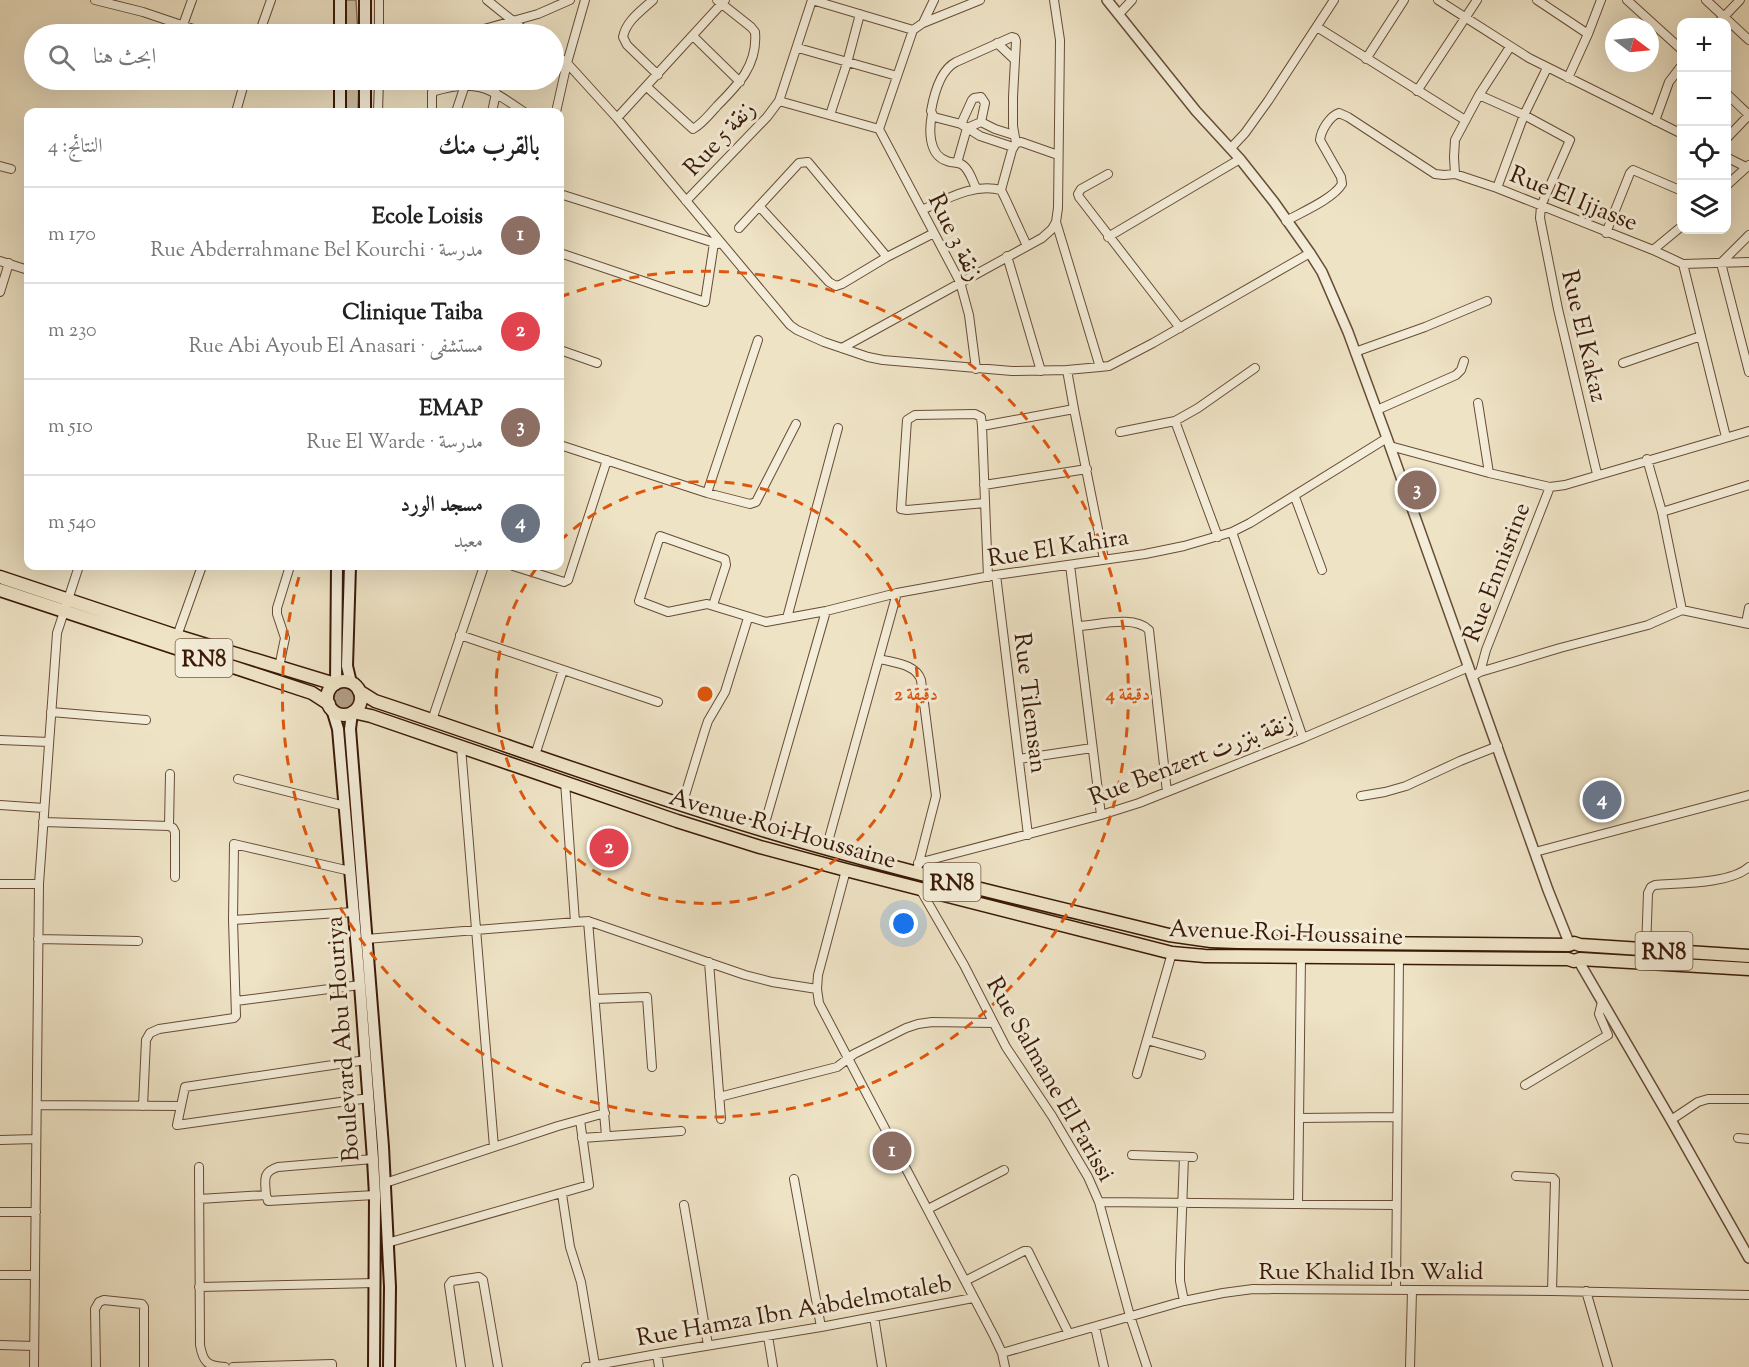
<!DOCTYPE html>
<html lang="ar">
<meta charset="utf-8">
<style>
:root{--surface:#fff;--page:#f6f6f6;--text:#222;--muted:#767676;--line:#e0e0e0;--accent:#0b8043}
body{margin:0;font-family:"Sorts Mill Goudy",Amiri,serif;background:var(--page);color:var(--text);direction:rtl}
.controls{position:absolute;right:18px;top:18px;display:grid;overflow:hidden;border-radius:12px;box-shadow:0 6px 24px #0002}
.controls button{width:54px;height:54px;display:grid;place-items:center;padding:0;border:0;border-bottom:2px solid var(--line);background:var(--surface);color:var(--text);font:30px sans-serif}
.compass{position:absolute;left:1605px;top:18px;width:54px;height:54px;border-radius:50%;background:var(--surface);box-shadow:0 6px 24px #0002;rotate:106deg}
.you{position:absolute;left:904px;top:924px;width:21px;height:21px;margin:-15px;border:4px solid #fff;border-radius:50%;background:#1a73e8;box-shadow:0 0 0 9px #1a73e833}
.badge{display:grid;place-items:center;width:39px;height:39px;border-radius:50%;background:var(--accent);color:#fff;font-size:20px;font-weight:700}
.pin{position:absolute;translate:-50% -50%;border:3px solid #fff;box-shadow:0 2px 6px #0006}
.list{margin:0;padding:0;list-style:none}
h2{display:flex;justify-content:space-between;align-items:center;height:78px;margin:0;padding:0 24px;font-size:26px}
h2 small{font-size:20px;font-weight:400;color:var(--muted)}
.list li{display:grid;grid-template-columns:39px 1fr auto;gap:18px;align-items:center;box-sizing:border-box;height:96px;padding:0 24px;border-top:2px solid var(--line)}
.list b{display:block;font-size:22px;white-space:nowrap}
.list p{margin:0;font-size:20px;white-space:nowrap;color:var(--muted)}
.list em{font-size:20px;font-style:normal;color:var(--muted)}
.icon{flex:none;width:33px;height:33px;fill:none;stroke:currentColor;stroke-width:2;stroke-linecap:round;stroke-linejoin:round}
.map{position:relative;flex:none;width:1749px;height:1367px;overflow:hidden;direction:ltr}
.search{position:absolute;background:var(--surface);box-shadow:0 6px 24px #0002;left:24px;top:24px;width:540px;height:66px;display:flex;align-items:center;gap:15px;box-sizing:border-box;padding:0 21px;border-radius:33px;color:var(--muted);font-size:22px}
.panel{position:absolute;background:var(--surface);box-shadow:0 6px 24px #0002;left:24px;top:108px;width:540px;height:462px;border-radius:12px;direction:rtl}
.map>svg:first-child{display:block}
.green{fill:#cfc1a5;stroke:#846d56;stroke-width:1.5}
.water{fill:#b19e84;stroke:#816952;stroke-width:1.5}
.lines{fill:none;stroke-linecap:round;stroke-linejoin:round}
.minor-casing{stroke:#674c36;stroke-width:10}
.tertiary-casing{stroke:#674c36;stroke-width:12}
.secondary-casing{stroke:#3a1907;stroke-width:14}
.primary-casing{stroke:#3a1907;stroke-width:15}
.minor{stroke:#f4edd9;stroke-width:8}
.tertiary{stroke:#f4edd9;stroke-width:9}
.secondary{stroke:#f4edd9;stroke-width:10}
.primary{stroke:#eee3c5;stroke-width:12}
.ring{fill:none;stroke:#df560c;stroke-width:3;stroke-dasharray:10 8}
.labels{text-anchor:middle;stroke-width:6;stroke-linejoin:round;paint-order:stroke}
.shield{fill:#f4edd9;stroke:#725946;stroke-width:1.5}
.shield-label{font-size:22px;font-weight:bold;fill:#3a1907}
.street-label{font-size:24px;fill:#3a1907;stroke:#f4edd9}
.centre{fill:#df560c;stroke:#f4edd9;stroke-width:3}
.ring-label{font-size:18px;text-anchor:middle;font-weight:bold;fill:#df560c;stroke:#f4edd9;stroke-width:6;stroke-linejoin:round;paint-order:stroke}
</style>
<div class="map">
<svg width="1749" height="1367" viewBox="0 0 1749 1367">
<rect width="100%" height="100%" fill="#eee3c5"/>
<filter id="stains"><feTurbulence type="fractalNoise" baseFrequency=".00333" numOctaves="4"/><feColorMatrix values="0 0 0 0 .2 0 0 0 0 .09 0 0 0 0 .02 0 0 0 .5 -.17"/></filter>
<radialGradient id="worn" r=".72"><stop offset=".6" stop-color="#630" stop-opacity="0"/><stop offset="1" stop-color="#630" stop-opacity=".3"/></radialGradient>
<!-- green -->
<path class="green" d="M345,0H356L358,34H346Z
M346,80H359L358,112H345Z"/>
<!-- water -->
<path class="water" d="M333 698a11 11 0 1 1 22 0a11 11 0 1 1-22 0Z"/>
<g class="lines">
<defs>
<path id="minor" d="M95,0L143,12L208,34
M379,0V34
M487,0L529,34
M653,0C641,11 626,21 623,37L627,45L658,75
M812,0L913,30
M1054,0L1060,40L1058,208L1056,222L1100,367
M1438,0L1529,58L1682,134
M1537,0L1588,34
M1627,0L1682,50
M1706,0L1749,40
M1119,14L1132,0
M1719,22L1740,0
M923,23L934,0
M183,25L192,0
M1317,27L1465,120
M259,34L271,0
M466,34L538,14L570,0
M693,36L740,82
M997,43L1014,59
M798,48L897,76
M554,54L567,63L617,118L790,325L797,330L824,342L868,357L883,360L1012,371L1067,370L1100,367L1109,366L1153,343L1310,253
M1366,59L1404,0
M1568,78L1588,34L1601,0
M647,87L693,129C702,124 710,114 717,106C738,85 758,65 755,32L751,27L717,0
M1417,91L1477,0
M1726,93L1749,115
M1479,95L1524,115L1570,140L1541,206L1540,218L1558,309L1597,474
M779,101L879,129
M236,112L245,80
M378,112L379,80
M432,112V92C476,78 489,88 524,112
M456,112L465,85
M492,112L496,93
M556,112L567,63L585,0
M932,114C929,129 928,155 947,161C951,163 956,162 961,164C969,168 972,180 976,188
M830,115L847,63L860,14
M617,118L725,0
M1655,121L1669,82L1682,65
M961,124L972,100L974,98L981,97L985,103L981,122L995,129L1014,135
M879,129L960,282L969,315L976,369
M879,129L913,30L923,23L980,0
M1726,139L1749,115
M1013,147L980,136L961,124L934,117L931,111C934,94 940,70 956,62L1012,37L1015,38L1016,41L1013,97V126L1016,143
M1231,148L1245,133L1268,101L1334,0
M1726,157L1746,167
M957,163L967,128L981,122
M0,166L11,169
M1108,174L1081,189L1078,194L1079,197L1180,328
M1455,174L1454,157L1455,140L1479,95L1510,47
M1726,186L1749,165
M1497,188L1524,115L1547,68
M1001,190L1012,150L1016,143L1021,142L1058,155
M560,194L718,244
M686,201L767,117L779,101L812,0
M759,206L829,282L836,286L842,284L887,257L934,233
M922,210C947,199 973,183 1001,190L1005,198L1027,246
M1286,221C1302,212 1333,199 1342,184L1341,177L1320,140C1321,130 1330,116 1339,113L1348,117L1435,174L1444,175L1455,174L1497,188L1653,250L1683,264L1749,262
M739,228L799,163L808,162L887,257
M1606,233L1630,173L1633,170L1682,191
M1749,235L1721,263L1749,372
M1108,237L1240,159
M1653,250L1682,226
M560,253L705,302L714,243
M1007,256L1041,371
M0,261L28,270
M1683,264L1726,437
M0,292L9,263
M842,348L1042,238L1052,229L1056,222
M560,350L597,363
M1355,352L1425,327L1487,301
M1623,363L1701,336
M1067,370L1074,409L1104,559
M1478,403L1489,473
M1377,410L1456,375L1461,370L1464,361
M1175,421L1218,537
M982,426L1074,409
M1120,432L1175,421L1198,408L1255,368
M560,445L707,493L750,504L756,502L758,498L796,424
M1390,446L1489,473L1550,487L1565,485L1749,431
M1647,459L1662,512L1682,610
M984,485L1087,469
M707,493L758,340
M1295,497L1322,570
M985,503L907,510L901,509L907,420L915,415L975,414L981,417L982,426L988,577
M1662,512L1749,485
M1232,532L1303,738
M1070,565L1101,815
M513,566L564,582L568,580L607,460
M996,575L1028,835
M713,605L726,565L725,559L660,536L639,601L668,612L707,604L766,622L826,611L897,593L996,575L1145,554L1184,546L1232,532L1250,523L1387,438
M787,618L838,428
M1746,623L1749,608
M1078,626C1099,625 1134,615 1149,630L1167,792
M460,635L658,702
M177,636L202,566
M880,659C894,663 916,664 921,680L936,796L918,866
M279,667L285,638L277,614V608L290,566
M1480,672L1486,650L1550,487
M1473,676L1480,672L1560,648L1648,625L1682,610L1749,624
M51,712L146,720
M432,720L484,566
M0,740L49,742
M461,747L494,1147
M535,755L563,670
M1019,759L1092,748
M238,779L345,806
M565,782L575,922
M1361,796L1385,792L1406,786L1460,761L1498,746
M0,805L44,808
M682,805L705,730L708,721L725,692L748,618
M43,822L169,826L173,828L175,832V877
M169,826L170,774
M763,830L826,611
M826,849L897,593
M1535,852L1749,795
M918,863L1101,815L1139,803L1303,738L1469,667
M846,870L818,975L817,989L819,1003L994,1336L1002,1353L1005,1367
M0,884H39
M920,889L964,965L1006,1047L1052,1116L1088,1177L1099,1202L1130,1316L1147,1367
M233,920L354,912
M588,921L606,1136
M38,939L138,941
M366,939L588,921L745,975L772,982L817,989
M1646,950L1648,893L1651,887L1655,885C1680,883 1730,884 1749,867
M709,962L721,1119
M595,999L647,997L652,1067
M236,1001L360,985
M1147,1040L1201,1055
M366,1060L185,1087L177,1125L369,1098
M1137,1074L1172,953
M1525,1085L1608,1035L1599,1014L1602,1002
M719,1097L837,1067L854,1054L906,1028L918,1024L932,1022L993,1023
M37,1105L181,1106
M143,1106L146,1040L150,1033L159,1029L234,1018L236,1016L233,920L234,844L350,871
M1299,1118L1397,1117
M1671,1120L1698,1102L1708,1099H1749
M582,1138L681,1131
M1738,1138L1749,1139
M0,1140L36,1139
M1132,1155L1193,1157
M1184,1157L1180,1265V1281L1184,1301
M199,1167L200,1345C203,1362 207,1366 225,1367
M1516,1176L1553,1178L1555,1180L1552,1291
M794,1179L821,1327
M385,1183L558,1126L605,1113
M562,1194L570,1247L581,1282L595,1365
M266,1195C265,1180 262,1172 278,1167L373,1159
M199,1199L266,1195L268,1201L375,1195
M1099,1202L1396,1205
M1298,1204L1301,957
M684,1205L708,1345
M928,1209L1004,1170
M0,1212H36
M387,1243L589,1185L580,1120
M0,1275H35
M965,1281L1024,1251H1028L1069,1334
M199,1287L375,1283
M1396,1290L1399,957
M1586,1291L1608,1367
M874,1317L882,1367
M1095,1327L1104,1367
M768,1336L773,1367
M0,1345L34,1346
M1002,1353L1184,1301L1223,1293L1253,1289L1552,1291L1749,1295
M657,1354L659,1367
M34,1367L39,884L57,633L79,566
M96,1367L95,1309L99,1302L104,1300L142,1304L144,1307V1367
M233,1367L332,1364V1367
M461,1367L449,1285L452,1281L479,1277L483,1280L498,1367
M586,1367L657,1354L821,1327L973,1298
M1410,1367L1412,1291"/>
<path id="tertiary" d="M1107,0L1196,111L1240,159L1274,202L1310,253L1322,272L1348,332L1387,438L1548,890L1570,945
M1578,960L1671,1120L1749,1258"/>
<path id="secondary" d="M340,0V34
M365,0V34
M340,112V80
M365,112V80
M350,566L347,666L351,683
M336,684L337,566
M332,709L338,729L360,985L373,1159L375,1195L374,1367
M352,713L350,729L383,1147L390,1287L389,1367"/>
<path id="primary" d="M0,577L177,636L335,684
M0,590L312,693L329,704
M327 698a17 17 0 1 1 34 0a17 17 0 1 1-34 0Z
M359,691L375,701C505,744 634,792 766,831C899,871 1035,902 1169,935L1211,941L1238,942L1569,945L1574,943L1580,945L1749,956
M353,712L371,716L677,821L760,847L846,870L1172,953L1205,956L1568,959L1574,961L1580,959L1749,969"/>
</defs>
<!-- minor casing -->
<use href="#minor" class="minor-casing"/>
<!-- tertiary casing -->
<use href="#tertiary" class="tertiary-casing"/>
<!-- secondary casing -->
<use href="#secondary" class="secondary-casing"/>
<!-- primary casing -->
<use href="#primary" class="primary-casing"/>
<!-- minor -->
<use href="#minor" class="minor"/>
<!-- tertiary -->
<use href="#tertiary" class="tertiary"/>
<!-- secondary -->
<use href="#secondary" class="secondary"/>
<!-- primary -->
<use href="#primary" class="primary"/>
</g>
<!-- distance rings -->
<g class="ring">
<path d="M560 541A211 211 0 1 1 538 566"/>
<path d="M560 297A423 423 0 1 1 302 567"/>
</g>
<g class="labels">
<!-- shield labels -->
<g class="shield">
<rect x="175.5" y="639" width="57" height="38" rx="4.5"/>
<rect x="923.5" y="863" width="57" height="38" rx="4.5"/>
<rect x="1635.5" y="932" width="57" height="38" rx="4.5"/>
</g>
<g class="shield-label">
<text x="204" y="666">RN8</text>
<text x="952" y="890">RN8</text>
<text x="1664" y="959">RN8</text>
</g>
<!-- street labels -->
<g class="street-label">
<text transform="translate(719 138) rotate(-47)" y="8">Rue 5 زنقة</text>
<text transform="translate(1574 198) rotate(22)" y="8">Rue El Ijjasse</text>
<text transform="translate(956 237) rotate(64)" y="8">Rue 3 زنقة</text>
<text transform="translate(1585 336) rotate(77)" y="8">Rue El Kakaz</text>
<text transform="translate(1058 547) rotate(-9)" y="8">Rue El Kahira</text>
<text transform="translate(1496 572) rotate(-69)" y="8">Rue Ennisrine</text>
<text transform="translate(1031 703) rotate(83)" y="8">Rue Tilemsan</text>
<text transform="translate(1191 759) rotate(-21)" y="8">Rue Benzert زنقة بنزرت</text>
<text transform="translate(783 828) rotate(16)" y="8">Avenue Roi Houssaine</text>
<text transform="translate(1286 932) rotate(2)" y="8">Avenue Roi Houssaine</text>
<text transform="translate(342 1039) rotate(-94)" y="8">Boulevard Abu Houriya</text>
<text transform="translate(1051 1079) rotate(60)" y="8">Rue Salmane El Farissi</text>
<text x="1371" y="1279">Rue Khalid Ibn Walid</text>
<text transform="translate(794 1310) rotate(-10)" y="8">Rue Hamza Ibn Aabdelmotaleb</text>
</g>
</g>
<circle cx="705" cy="694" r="9" class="centre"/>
<g class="ring-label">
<text x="916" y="700">2 دقيقة</text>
<text x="1128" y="700">4 دقيقة</text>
</g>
<rect width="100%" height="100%" filter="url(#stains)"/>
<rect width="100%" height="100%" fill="url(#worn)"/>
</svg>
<div class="controls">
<button>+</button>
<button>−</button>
<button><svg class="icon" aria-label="locate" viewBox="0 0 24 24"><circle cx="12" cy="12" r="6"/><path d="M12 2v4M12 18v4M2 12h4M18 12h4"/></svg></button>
<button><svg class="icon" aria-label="layers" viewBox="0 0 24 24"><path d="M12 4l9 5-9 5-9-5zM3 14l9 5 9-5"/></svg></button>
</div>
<svg class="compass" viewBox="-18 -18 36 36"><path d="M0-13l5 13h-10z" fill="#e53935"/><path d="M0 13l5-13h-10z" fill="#767676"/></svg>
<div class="you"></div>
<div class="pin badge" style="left:892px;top:1151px;background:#8d6e63">1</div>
<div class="pin badge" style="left:609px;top:848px;background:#e0444e">2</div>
<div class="pin badge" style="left:1417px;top:490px;background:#8d6e63">3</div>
<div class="pin badge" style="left:1602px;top:800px;background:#6b7280">4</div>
<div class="search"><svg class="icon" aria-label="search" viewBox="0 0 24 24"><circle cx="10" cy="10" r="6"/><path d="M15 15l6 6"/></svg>ابحث هنا</div>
<section class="panel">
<h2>بالقرب منك<small>النتائج: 4</small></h2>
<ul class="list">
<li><span class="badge" style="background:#8d6e63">1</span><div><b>Ecole Loisis</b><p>مدرسة · Rue Abderrahmane Bel Kourchi</p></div><em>170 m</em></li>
<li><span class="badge" style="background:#e0444e">2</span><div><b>Clinique Taiba</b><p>مستشفى · Rue Abi Ayoub El Anasari</p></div><em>230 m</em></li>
<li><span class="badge" style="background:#8d6e63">3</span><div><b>EMAP</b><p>مدرسة · Rue El Warde</p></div><em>510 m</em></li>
<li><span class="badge" style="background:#6b7280">4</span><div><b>مسجد الورد</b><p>معبد</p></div><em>540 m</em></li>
</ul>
</section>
</div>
